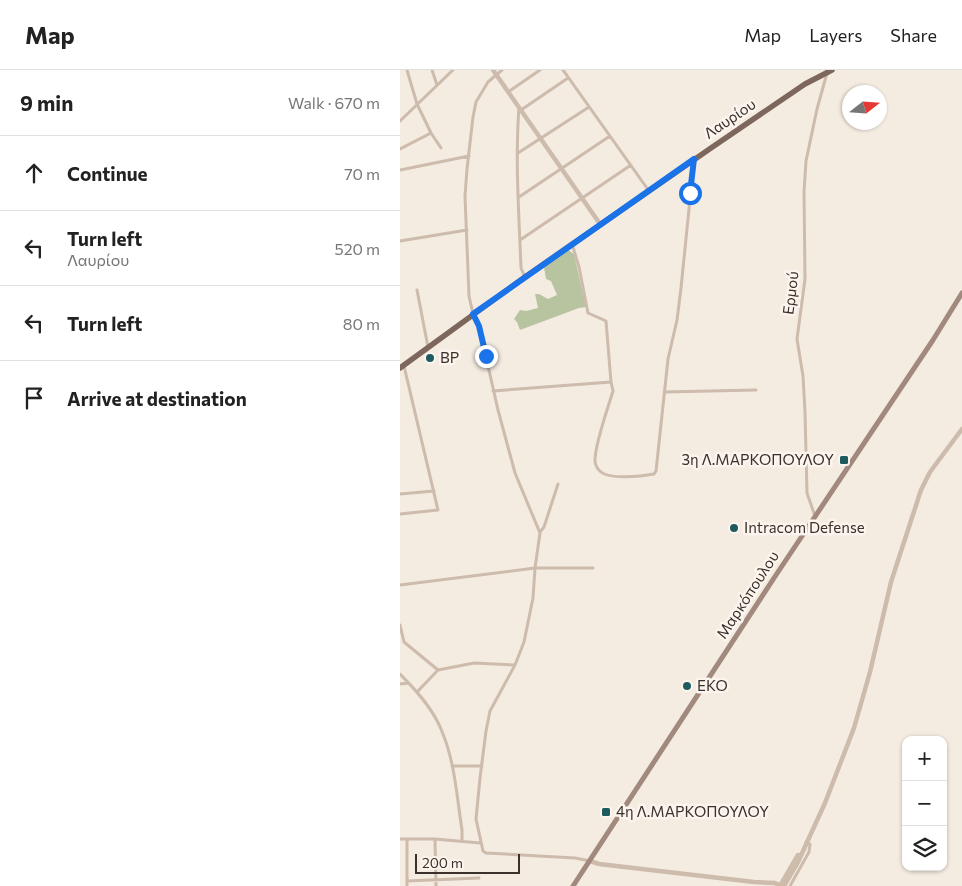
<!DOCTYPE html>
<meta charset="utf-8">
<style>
:root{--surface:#fff;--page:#f6f6f6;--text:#222;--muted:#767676;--line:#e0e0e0}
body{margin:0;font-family:Commissioner,sans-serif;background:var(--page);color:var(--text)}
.controls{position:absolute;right:15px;bottom:15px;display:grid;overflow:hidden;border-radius:10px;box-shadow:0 1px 4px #0004}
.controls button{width:45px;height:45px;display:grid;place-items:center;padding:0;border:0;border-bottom:1px solid var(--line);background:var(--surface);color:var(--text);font:25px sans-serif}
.compass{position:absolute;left:442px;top:15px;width:45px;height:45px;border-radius:50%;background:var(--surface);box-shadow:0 1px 4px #0004;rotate:73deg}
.scale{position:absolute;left:15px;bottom:12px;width:105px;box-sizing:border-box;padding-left:5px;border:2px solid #3b302b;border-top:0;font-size:14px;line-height:18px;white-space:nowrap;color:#3b302b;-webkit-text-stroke:4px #fbf5ee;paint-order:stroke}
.stop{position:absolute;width:15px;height:15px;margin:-11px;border:4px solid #1a73e8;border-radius:50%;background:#fff}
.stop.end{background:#1a73e8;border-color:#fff;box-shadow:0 1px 5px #0008}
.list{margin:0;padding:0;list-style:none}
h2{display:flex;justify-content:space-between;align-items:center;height:65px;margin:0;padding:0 20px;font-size:21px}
h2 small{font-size:16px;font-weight:400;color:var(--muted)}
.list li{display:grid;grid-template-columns:32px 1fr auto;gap:15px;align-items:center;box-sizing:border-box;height:75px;padding:0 20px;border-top:1px solid var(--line)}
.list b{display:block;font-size:19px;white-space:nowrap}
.list p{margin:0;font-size:16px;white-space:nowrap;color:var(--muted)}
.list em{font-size:16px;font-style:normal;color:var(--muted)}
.icon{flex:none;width:28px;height:28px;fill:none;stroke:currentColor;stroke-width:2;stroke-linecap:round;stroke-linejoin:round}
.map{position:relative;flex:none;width:562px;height:816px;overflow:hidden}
header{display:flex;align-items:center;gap:30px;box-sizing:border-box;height:70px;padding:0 25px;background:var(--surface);border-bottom:1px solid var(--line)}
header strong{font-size:24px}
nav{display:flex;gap:28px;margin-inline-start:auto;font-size:18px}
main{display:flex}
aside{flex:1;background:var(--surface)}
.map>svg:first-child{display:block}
.green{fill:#b8c4a0}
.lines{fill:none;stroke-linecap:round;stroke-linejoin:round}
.minor{stroke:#cdbbac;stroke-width:3}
.tertiary{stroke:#cdbbac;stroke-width:4.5}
.secondary{stroke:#a18a7d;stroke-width:5}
.primary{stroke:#7d675c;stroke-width:5.5}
.route{stroke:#1a73e8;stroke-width:6}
.poi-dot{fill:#1f5a5e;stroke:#fbf5ee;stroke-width:2}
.labels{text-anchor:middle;stroke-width:5;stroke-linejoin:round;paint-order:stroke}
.street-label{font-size:15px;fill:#3b302b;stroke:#fbf5ee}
.poi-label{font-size:15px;fill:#3b302b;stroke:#fbf5ee;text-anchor:start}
</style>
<header>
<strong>Map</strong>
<nav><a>Map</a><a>Layers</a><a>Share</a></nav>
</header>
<main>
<aside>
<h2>9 min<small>Walk · 670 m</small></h2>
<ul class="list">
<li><svg class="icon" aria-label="ahead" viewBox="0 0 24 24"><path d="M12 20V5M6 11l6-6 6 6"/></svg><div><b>Continue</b></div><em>70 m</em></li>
<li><svg class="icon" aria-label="left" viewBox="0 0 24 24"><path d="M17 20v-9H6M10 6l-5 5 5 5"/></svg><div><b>Turn left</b><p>Λαυρίου</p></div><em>520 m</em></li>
<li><svg class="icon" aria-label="left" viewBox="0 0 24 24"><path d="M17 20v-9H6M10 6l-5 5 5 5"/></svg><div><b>Turn left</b></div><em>80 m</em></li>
<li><svg class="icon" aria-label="arrive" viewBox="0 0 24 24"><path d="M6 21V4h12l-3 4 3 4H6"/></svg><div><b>Arrive at destination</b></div></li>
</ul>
</aside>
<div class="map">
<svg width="562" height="816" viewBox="0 0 562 816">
<rect width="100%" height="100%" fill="#f4ebe1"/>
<!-- green -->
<path class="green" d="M167,179L174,184L186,237L179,238L120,260L117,252L114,249L120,240L126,241L138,238L135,224H139L148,229L157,225L151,211L146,209L144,197Z"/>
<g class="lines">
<!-- minor -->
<path class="minor" d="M7,0L17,34L31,63
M32,0L37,15
M163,0L249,121
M108,22L140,0
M119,37C115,91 119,144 121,198L125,207
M121,40L168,8
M0,51L53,0
M0,79L31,63L41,78
M118,83L189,37
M0,100L69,86
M119,127L210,66
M120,170L231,95
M0,171L67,160
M17,220L28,277
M211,312L213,321C208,338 194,376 195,392C196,396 198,400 201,402C210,410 243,406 254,404L256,401L268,289L277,250L281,218L294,90
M93,321L211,312L206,251L188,243L179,197L172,174
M264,322L356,320
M0,424L34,421
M0,444L38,440L4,296
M415,446L407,423L405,342L403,306L397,269L405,209L404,122L406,91L417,39L427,3
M140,462L144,457L158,414
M0,515L135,498H193
M0,555L4,572L38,600
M115,595L90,641L86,661L80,708L76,749L83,781L86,783L175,788L190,791
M0,604C17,621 35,641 43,664C55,694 57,728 62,760V770
M0,614L9,613
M18,621L38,600L74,593L115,595L124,572L133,528L135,498L140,463L115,403L98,340L79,256L73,244L69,226L65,126L67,99L73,47L76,32L88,12L102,0
M52,696H82
M0,769H35
M7,769V811
M7,816V811L79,808
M36,816L35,769L80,773
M390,816L409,782L410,774L406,772"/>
<!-- tertiary -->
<path class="tertiary" d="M93,0L200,154
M190,791L199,794L354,812L375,813L381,816
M380,816L398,785
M384,816L398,792L425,733L454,658L470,602L491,512L521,420L530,402L562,359"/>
<!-- secondary -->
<path class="secondary" d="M173,816L376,505L533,270L562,223"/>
<!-- primary -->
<path class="primary" d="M0,298L125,207L311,78L405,14L432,0"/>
</g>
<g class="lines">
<!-- route -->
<path class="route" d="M86,286L79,256L73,244L294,89L290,123"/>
</g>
<!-- markers -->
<g class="poi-dot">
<circle cx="30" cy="288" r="5"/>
<rect x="439" y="385" width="10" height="10" rx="2.5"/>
<circle cx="334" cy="458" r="5"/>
<circle cx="287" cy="616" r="5"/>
<rect x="201" y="737" width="10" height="10" rx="2.5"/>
</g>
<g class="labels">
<!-- street labels -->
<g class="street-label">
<text transform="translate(330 49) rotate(-34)" y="5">Λαυρίου</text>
<text transform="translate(391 223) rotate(-83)" y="5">Ερμού</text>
<text transform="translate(348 525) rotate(-57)" y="5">Μαρκόπουλου</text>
</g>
<!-- poi labels -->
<g class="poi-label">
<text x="40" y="293">BP</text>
<text x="434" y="395" text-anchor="end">3η Λ.ΜΑΡΚΟΠΟΥΛΟΥ</text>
<text x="344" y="463">Intracom Defense</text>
<text x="297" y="621">EKO</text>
<text x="216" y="747">4η Λ.ΜΑΡΚΟΠΟΥΛΟΥ</text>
</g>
</g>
</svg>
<div class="controls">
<button>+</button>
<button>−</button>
<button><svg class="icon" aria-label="layers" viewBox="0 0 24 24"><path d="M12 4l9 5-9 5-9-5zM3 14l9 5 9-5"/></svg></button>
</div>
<svg class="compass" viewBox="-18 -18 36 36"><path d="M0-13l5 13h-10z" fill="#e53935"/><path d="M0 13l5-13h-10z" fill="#767676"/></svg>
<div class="scale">200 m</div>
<div class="stop" style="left:290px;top:123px"></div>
<div class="stop end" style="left:86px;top:286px"></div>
</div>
</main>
